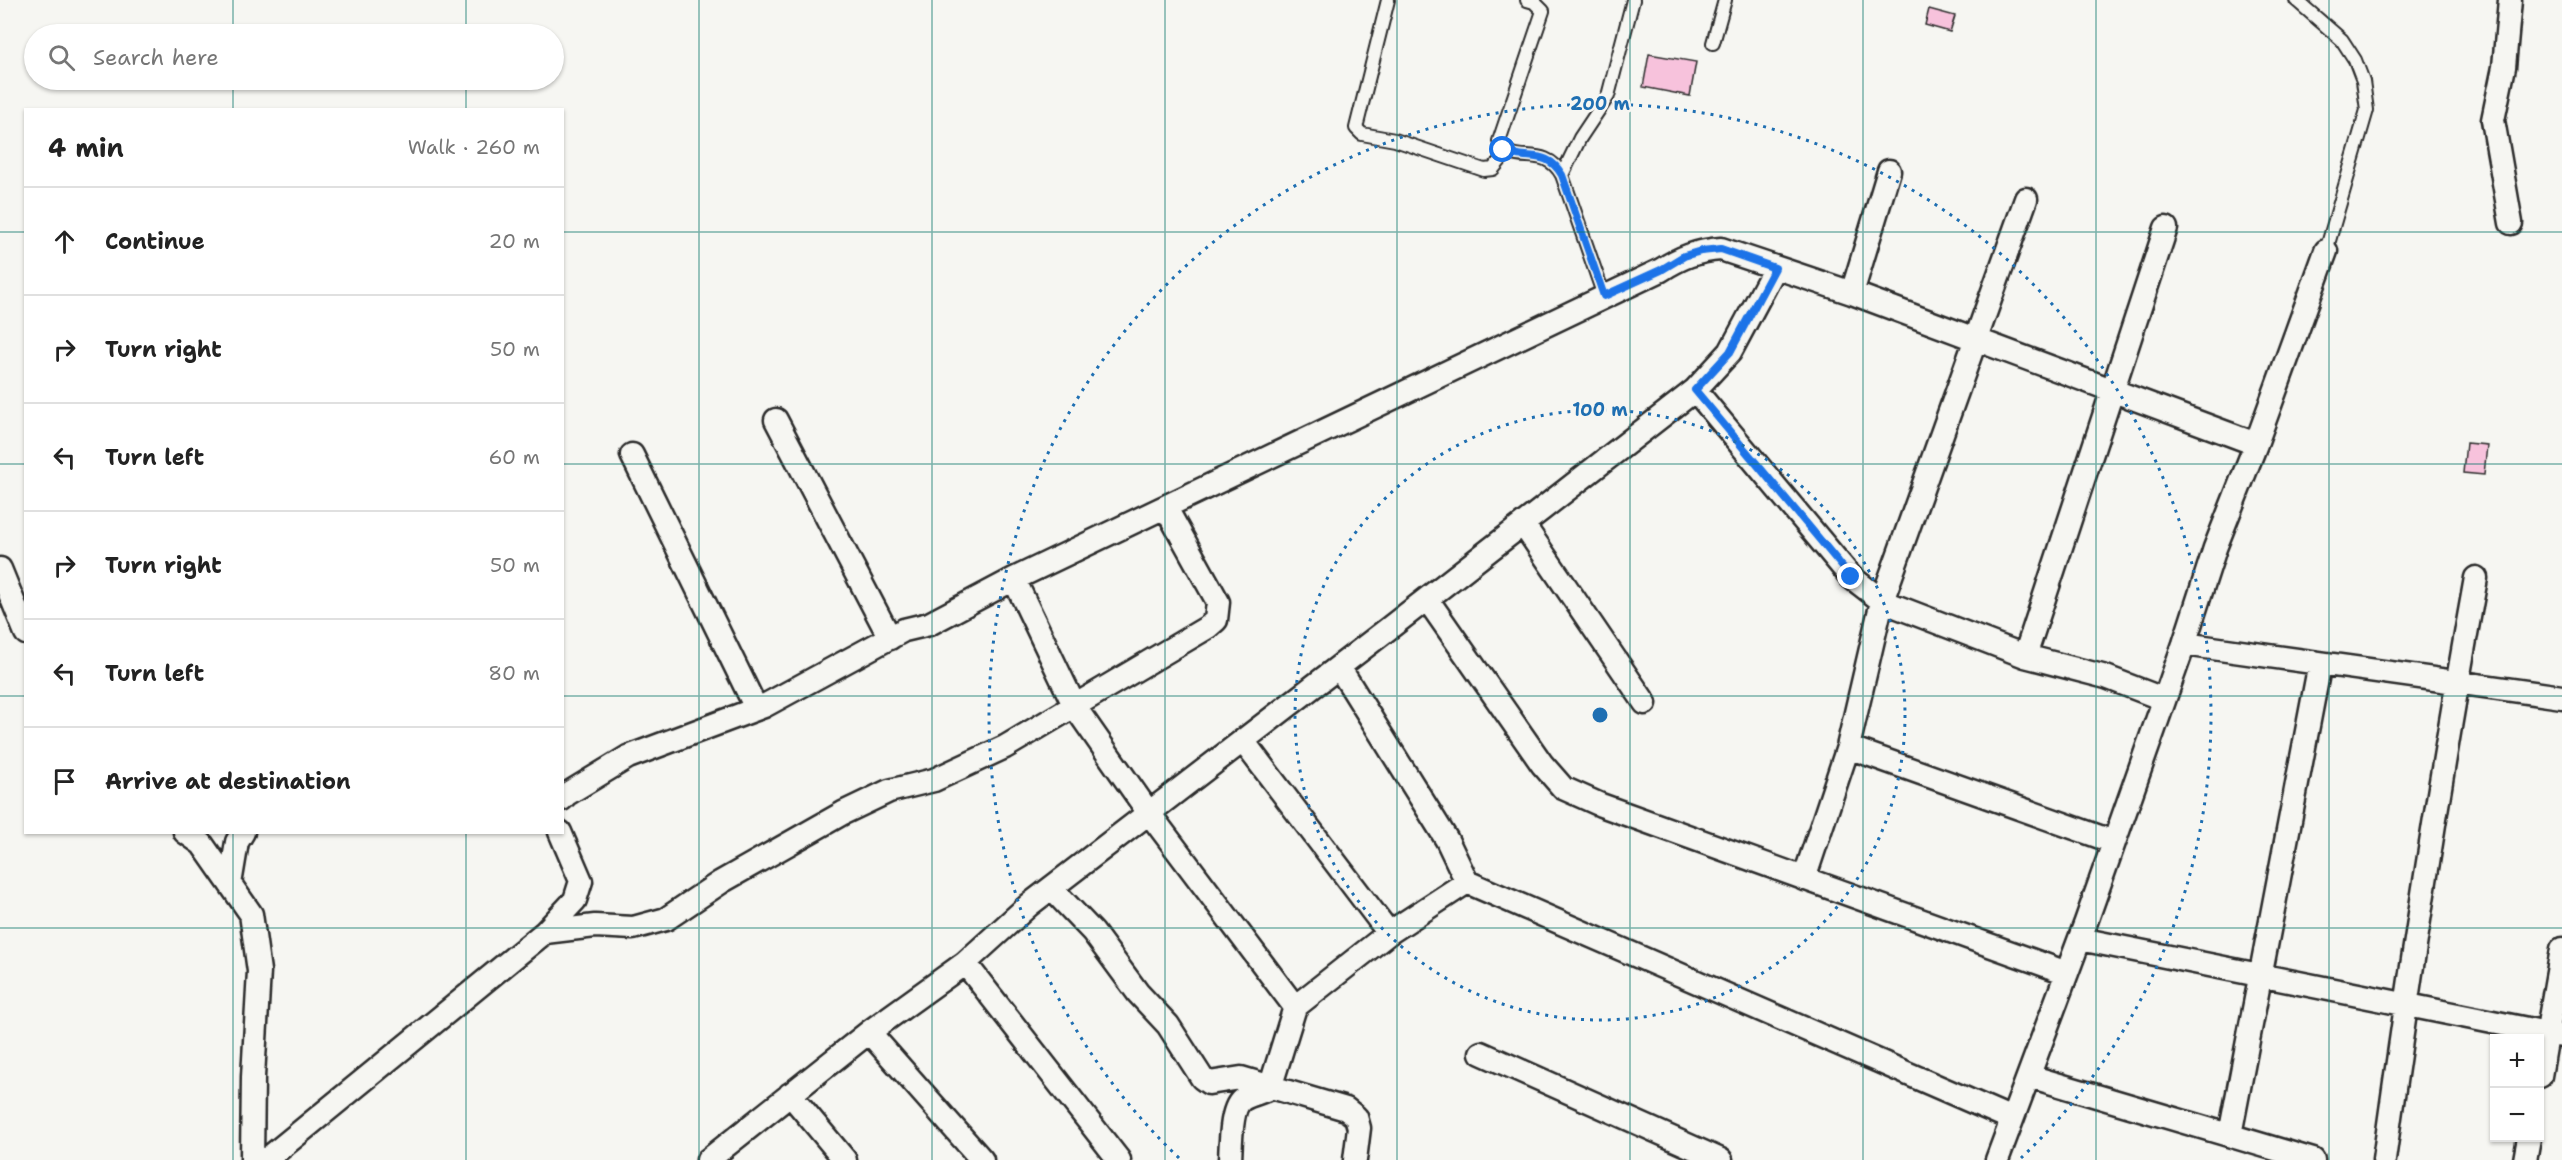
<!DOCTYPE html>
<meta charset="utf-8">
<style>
:root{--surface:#fff;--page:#f6f6f6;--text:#222;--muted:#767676;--line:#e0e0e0}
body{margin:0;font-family:"Shantell Sans",sans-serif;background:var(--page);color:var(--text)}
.controls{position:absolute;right:18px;bottom:18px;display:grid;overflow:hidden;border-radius:0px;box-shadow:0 2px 4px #0004}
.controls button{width:54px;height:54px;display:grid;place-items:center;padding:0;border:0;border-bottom:2px solid var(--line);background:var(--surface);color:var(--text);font:30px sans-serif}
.stop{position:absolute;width:18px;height:18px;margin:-14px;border:4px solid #1a73e8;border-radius:50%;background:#fff}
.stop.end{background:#1a73e8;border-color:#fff;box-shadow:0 2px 6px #0008}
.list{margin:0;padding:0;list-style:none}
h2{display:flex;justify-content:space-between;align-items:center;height:78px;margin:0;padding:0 24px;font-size:26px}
h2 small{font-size:20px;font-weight:400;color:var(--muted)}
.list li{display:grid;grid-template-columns:39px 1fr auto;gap:18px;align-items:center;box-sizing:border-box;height:108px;padding:0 24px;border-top:2px solid var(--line)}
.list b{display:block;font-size:22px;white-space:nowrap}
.list em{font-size:20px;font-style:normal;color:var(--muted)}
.icon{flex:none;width:33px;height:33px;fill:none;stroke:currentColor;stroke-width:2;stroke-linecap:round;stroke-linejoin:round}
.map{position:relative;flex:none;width:2562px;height:1160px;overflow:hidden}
.search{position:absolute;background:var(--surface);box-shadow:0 2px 4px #0004;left:24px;top:24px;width:540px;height:66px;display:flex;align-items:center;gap:15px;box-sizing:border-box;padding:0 21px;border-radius:33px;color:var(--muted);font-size:22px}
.panel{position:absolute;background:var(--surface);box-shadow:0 2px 4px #0004;left:24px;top:108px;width:540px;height:726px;border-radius:0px}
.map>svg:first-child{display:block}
.building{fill:#f7c2dc;stroke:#2b2b2b;stroke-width:1.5}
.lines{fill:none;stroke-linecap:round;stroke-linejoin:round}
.lane-casing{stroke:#2b2b2b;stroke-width:16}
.street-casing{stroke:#2b2b2b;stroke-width:27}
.lane{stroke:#f6f6f2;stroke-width:12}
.street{stroke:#f6f6f2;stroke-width:22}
.route{stroke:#1a73e8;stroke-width:8}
.grid{fill:none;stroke:#0f766e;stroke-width:1.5;stroke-opacity:0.55}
.ring{fill:none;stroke:#1f6fb2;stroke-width:3;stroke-dasharray:3 6}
.centre{fill:#1f6fb2;stroke:#f6f6f2;stroke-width:3}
.ring-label{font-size:18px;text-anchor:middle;font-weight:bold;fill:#1f6fb2;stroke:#f6f6f2;stroke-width:5;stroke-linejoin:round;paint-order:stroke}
</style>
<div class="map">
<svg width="2562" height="1160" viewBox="0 0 2562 1160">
<rect width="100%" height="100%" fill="#f6f6f2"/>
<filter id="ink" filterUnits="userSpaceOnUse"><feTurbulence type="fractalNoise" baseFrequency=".0167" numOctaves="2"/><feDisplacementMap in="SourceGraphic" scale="12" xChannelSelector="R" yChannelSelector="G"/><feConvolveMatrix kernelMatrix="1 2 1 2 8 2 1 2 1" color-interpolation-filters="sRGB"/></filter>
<g filter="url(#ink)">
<!-- building -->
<path class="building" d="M1929,9L1955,16L1950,32L1925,25Z
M1649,54L1696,62L1690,96L1643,87Z
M2466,443L2487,445L2484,475L2463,473Z"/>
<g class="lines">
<defs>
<path id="lane" d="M1388,0L1356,128L1362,134L1395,140L1484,170L1493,169L1507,152
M1527,0L1534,2L1543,11L1499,141C1512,170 1543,141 1562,175L1604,296
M2296,0L2342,40L2355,60L2363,81L2367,110L2326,251
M1713,43L1725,0
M1562,175L1580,138L1608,96L1633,0"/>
<path id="street" d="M2510,0L2504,67L2493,120L2511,223
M1852,293L1889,171
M1695,390L1851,577L1882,601L2025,656L2106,677L2163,699
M776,420L890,638
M632,455L756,708
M1523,524L1645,703
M0,569L26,633
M1014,579L1075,707L1149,813L1295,1007L1389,933L1467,882L2012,1119
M1427,599L1542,764L1563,788L1601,805L2067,973
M2184,644L2562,697
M2025,656L2166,228
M1339,667L1447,840L1467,882
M1243,741L1389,933
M1848,747L2114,842
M562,799L567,794L628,757L764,706L904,630L929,624L1014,579L1661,270C1681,257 1697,251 1721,249L1852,293L2256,444
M185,832L202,844L251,914L259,971L253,1077L252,1160
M1804,879L1848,747L1882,601L2026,199
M230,884L237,842L243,832
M1051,888L1093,932L1138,993L1168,1025L1202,1078L1209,1083L1241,1078L1346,1109L1356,1117L1359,1128L1355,1160
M545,932L595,926L633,928L666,919L721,882L843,813L889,791L934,780L1005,747L1208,627L1216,620L1218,602L1166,508
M2080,939L2562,1036
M965,963L1119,1160
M869,1032L982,1160
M1481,1053L1721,1160
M2029,1076L2313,1160
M2540,1076L2562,949
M790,1094L845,1160
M2230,1135L2320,663
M266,1160L545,932L575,900L581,881L560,832
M708,1160L869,1032L965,963L1029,905L1388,629L1695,390L1730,352L1775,268
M1230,1160C1231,1146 1230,1107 1243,1099C1251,1094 1261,1093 1270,1088L1295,1007
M1997,1160L2086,922L2184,644L2215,548L2256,444L2326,251
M2384,1160C2411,965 2441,771 2476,578
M2525,1160L2529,1138"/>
</defs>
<!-- lane casing -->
<use href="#lane" class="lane-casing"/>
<!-- street casing -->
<use href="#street" class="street-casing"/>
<!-- lane -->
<use href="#lane" class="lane"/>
<!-- street -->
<use href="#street" class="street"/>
</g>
</g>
<g class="lines" filter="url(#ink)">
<!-- route -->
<path class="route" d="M1503,150C1526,163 1546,147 1562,175L1604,296L1661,270L1684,256L1701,251L1721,249L1775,268L1730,352L1695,390L1851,577"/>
</g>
<!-- grid -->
<path class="grid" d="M233,0V34M466,0V34M699,0V1160M932,0V1160M1165,0V1160M1397,0V1160M1630,0V1160M1863,0V1160M2096,0V1160M2329,0V1160M233,80V110M466,80V110M0,232H26M562,232H2562M0,464H26M562,464H2562M0,696H26M562,696H2562M233,832V1160M466,832V1160M0,928H2562"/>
<!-- distance rings -->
<g class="ring">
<circle cx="1600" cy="715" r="305"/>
<path d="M1179 1158A611 611 0 1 1 2021 1158"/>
</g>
<circle cx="1600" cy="715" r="9" class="centre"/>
<g class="ring-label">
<text x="1600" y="110">200 m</text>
<text x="1600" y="416">100 m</text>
</g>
</svg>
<div class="controls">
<button>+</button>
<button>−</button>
</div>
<div class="stop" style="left:1503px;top:150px"></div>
<div class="stop end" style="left:1851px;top:577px"></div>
<div class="search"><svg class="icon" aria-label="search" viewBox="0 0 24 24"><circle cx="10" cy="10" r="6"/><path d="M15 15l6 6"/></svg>Search here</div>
<section class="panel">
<h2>4 min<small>Walk · 260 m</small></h2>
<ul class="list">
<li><svg class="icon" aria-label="ahead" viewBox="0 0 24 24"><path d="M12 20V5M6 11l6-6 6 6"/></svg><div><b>Continue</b></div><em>20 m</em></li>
<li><svg class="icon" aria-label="right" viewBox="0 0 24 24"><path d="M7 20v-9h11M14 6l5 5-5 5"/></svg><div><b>Turn right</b></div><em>50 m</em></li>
<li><svg class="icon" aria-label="left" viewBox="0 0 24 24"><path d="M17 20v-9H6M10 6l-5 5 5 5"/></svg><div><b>Turn left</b></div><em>60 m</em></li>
<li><svg class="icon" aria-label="right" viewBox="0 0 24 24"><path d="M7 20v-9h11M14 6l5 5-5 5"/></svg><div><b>Turn right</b></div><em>50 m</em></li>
<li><svg class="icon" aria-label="left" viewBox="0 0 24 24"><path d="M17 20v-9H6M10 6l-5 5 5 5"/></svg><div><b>Turn left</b></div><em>80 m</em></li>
<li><svg class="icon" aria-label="arrive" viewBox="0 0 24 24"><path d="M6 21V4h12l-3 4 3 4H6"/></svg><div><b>Arrive at destination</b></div></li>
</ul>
</section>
</div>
